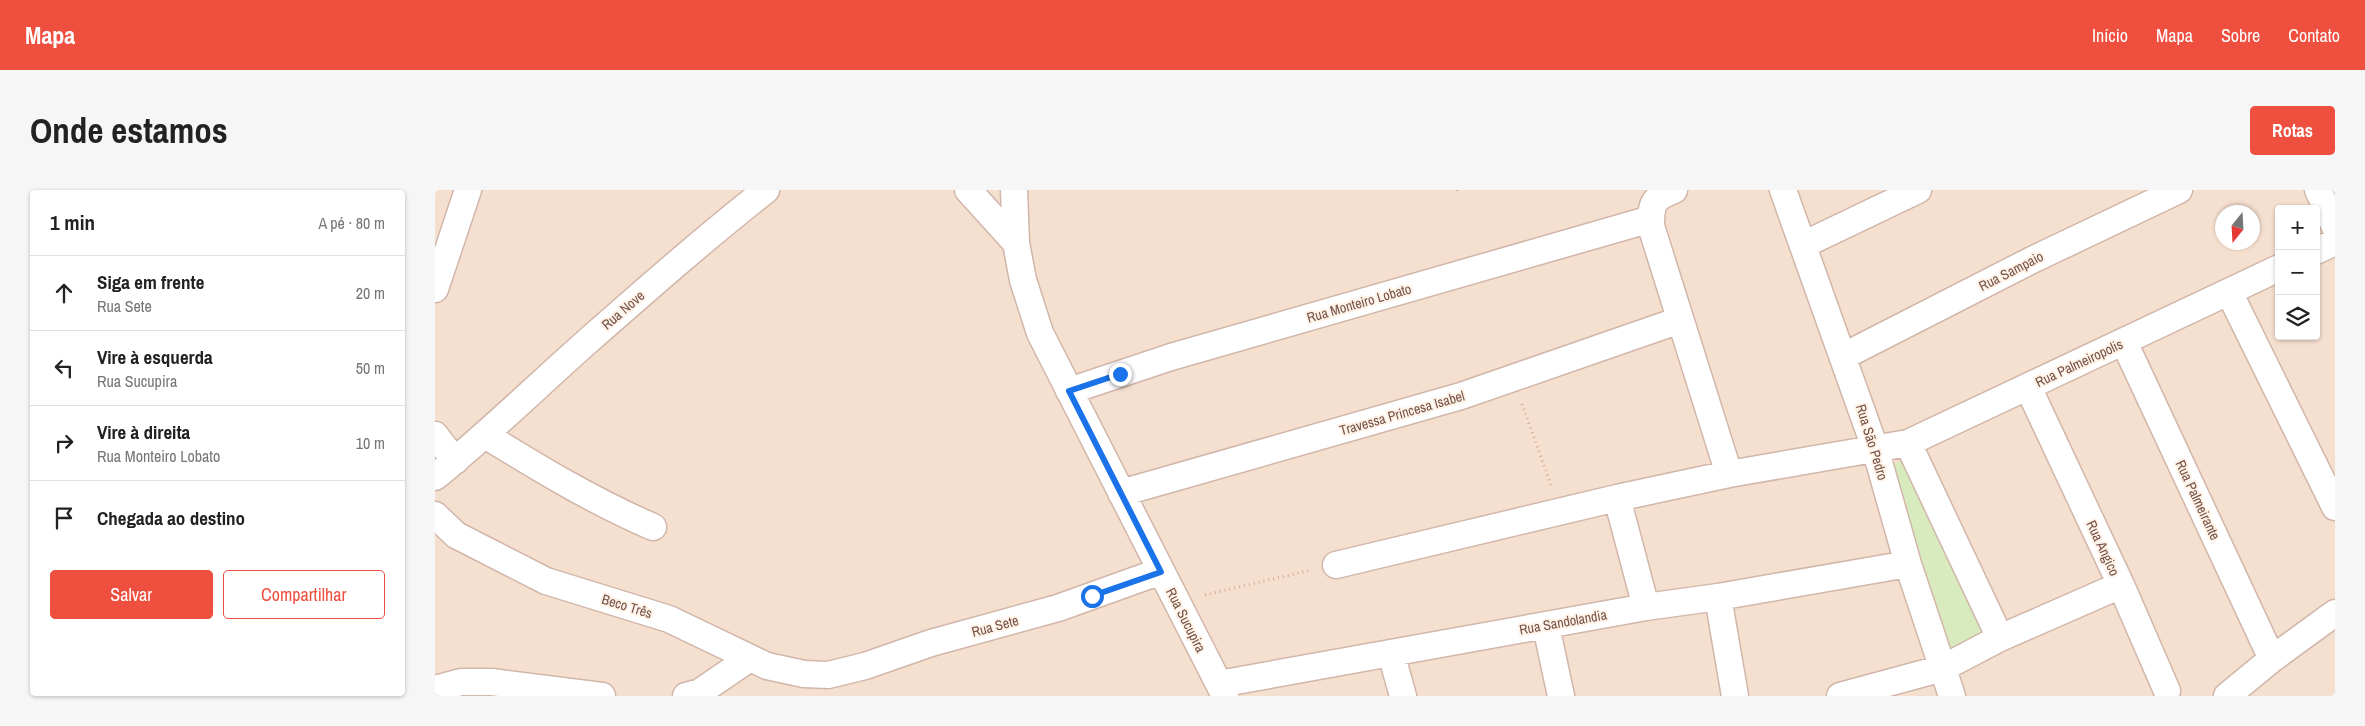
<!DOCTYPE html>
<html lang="pt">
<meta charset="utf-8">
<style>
:root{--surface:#fff;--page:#f6f6f6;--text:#222;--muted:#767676;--line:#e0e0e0;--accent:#ee4f3f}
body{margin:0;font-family:"Archivo Narrow",sans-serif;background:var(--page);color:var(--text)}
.controls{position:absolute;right:15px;top:15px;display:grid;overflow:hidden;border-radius:5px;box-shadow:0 1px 4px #0004}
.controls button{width:45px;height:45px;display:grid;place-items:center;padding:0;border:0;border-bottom:1px solid var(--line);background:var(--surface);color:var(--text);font:25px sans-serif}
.compass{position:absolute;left:1780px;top:15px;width:45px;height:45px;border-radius:50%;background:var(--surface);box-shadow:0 1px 4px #0004;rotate:198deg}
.stop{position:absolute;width:15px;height:15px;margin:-11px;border:4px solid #1a73e8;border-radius:50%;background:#fff}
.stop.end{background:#1a73e8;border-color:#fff;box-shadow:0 1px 5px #0008}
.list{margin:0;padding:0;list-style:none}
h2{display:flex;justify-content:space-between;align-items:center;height:65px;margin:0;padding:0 20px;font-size:21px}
h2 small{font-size:16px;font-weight:400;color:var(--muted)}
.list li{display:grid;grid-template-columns:32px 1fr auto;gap:15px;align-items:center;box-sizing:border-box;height:75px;padding:0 20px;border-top:1px solid var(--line)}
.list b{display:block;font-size:19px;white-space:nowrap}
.list p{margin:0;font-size:16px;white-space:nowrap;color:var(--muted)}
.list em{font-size:16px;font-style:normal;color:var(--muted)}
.actions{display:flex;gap:10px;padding:15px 20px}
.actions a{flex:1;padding:11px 0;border:1px solid var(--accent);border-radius:5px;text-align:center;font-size:18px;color:var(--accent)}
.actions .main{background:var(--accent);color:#fff}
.icon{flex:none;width:28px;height:28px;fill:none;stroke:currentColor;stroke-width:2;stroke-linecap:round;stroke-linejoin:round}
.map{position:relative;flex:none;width:1900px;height:506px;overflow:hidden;border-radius:5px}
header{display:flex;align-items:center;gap:30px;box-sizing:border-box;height:70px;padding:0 25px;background:var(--accent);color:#fff}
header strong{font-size:24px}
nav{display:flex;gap:28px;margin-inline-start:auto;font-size:18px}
.intro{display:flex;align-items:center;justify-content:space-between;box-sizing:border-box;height:120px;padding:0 30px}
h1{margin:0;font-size:35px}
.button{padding:12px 22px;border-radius:5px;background:var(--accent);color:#fff;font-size:18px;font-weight:700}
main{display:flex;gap:30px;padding:0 30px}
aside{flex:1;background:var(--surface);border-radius:5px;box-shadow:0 1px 4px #0004}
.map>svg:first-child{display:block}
.residential{fill:#f5dfcf;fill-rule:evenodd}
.green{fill:#d7ebbf}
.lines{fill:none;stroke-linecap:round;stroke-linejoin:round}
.minor-casing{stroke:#d1b6aa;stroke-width:29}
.path{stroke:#d9aa9a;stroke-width:3;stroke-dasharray:1 4;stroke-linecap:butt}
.minor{stroke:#fff;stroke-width:26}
.route{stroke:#1a73e8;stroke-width:6}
.labels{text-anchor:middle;stroke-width:4;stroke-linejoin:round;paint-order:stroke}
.street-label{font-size:14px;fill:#755147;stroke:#fff3e8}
</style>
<header>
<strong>Mapa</strong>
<nav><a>Início</a><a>Mapa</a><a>Sobre</a><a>Contato</a></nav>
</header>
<div class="intro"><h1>Onde estamos</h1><a class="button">Rotas</a></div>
<main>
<aside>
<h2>1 min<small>A pé · 80 m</small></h2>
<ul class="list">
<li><svg class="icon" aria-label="ahead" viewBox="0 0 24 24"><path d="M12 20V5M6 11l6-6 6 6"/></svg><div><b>Siga em frente</b><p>Rua Sete</p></div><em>20 m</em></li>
<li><svg class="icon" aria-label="left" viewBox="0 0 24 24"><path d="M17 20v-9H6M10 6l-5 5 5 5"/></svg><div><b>Vire à esquerda</b><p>Rua Sucupira</p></div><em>50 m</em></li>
<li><svg class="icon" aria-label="right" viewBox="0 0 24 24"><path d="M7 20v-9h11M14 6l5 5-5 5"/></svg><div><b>Vire à direita</b><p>Rua Monteiro Lobato</p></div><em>10 m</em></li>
<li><svg class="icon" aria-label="arrive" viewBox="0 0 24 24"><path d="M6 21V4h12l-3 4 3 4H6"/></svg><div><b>Chegada ao destino</b></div></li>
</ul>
<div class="actions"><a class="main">Salvar</a><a>Compartilhar</a></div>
</aside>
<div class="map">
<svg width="1900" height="506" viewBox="0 0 1900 506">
<rect width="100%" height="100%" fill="#fdeee1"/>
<!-- residential -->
<path class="residential" d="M0,0H1900V506H0ZM1844,19H1881V146H1844ZM1788,22H1818V52H1788Z"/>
<!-- green -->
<path class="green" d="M1470,269L1552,446L1511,464L1450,279Z"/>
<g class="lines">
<defs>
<path id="minor" d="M533,0L581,53
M579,0L581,53L588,90L605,143L790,506
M1239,0C1218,8 1216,13 1216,36L1294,284
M1348,0L1440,258L1473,374L1517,506
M1883,0L1900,37
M1368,55L1483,0
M1881,61L1900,52
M0,99L33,0
M1794,102L1900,317
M1689,152L1837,469
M1409,166L1597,70L1744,0
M1593,197L1686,395L1732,501
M634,201L736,167L1216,29
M0,245L20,271
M50,245C105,279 158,311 218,337
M1473,253L1565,448
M0,287C53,244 102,196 154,150C212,99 270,48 331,0
M686,303L1026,206L1245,130
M1182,308L1211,417
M0,325L21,345L111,391L234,429L332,476L369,484L393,485L430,476L496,453L623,418L726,381
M901,375L1182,308L1294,284L1473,253L1844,78
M1283,407L1300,506
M1111,436L1126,506
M956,463L968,506
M784,494L1211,417L1283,407L1473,374
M0,499L26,492H57L167,506
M251,506L265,502L315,468
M1405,506L1508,478L1565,448L1686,395
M1792,506L1837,469L1900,423"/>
</defs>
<!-- minor casing -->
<use href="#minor" class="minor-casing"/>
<!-- path -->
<path class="path" d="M1022,0L1023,4
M1087,214L1116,295
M770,405L876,380"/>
<!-- minor -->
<use href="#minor" class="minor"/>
</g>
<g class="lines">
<!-- route -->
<path class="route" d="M657,406L726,382L634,201L685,184"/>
</g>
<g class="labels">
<!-- street labels -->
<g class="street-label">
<text transform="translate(1576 81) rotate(-27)" y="5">Rua Sampaio</text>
<text transform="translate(924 113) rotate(-16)" y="5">Rua Monteiro Lobato</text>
<text transform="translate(188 120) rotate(-41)" y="5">Rua Nove</text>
<text transform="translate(1644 173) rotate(-25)" y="5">Rua Palmeiropolis</text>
<text transform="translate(967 223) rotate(-16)" y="5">Travessa Princesa Isabel</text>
<text transform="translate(1437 252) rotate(73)" y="5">Rua São Pedro</text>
<text transform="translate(1763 310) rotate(65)" y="5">Rua Palmeirante</text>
<text transform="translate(1668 358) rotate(65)" y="5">Rua Angico</text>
<text transform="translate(192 416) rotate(17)" y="5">Beco Três</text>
<text transform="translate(751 430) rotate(63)" y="5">Rua Sucupira</text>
<text transform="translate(1128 432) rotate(-10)" y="5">Rua Sandolandia</text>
<text transform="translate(560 436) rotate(-15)" y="5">Rua Sete</text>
</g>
</g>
</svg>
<div class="controls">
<button>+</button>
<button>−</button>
<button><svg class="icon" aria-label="layers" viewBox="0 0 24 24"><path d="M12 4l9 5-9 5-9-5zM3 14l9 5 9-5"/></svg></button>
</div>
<svg class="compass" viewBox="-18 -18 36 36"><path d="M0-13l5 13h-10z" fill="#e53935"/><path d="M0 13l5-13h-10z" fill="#767676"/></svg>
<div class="stop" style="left:657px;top:406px"></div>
<div class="stop end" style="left:685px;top:184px"></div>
</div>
</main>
